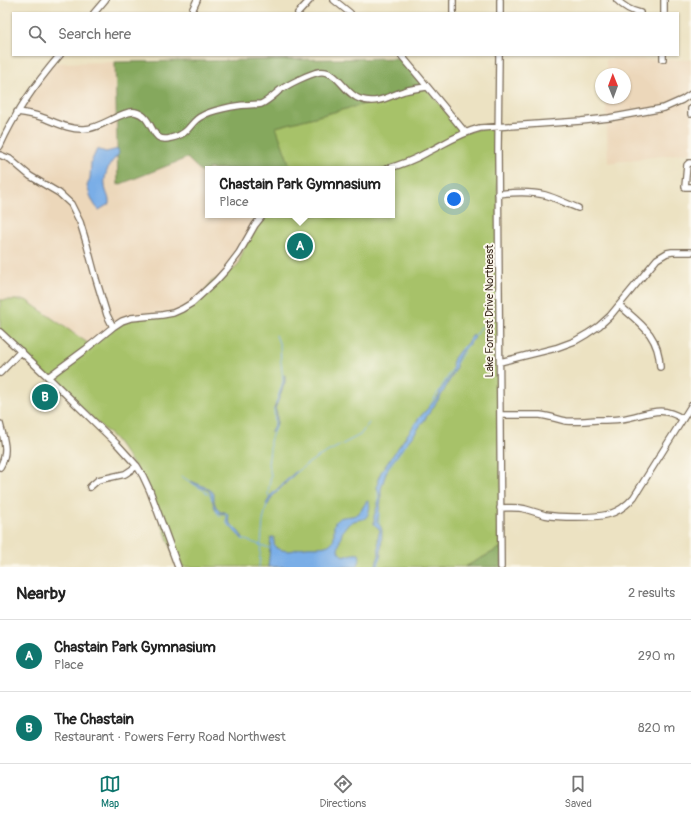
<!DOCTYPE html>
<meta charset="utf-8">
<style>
:root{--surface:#fff;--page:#f2f2f2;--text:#222;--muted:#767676;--line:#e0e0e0;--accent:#0f766e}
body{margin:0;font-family:Pangolin,sans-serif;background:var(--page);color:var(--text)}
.compass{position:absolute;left:595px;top:68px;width:36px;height:36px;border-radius:50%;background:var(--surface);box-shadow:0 1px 3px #0004;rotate:359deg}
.you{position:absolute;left:454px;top:199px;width:14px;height:14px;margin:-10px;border:3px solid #fff;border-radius:50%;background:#1a73e8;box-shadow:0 0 0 6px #1a73e833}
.badge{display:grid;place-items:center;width:26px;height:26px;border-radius:50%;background:var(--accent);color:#fff;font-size:13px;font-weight:700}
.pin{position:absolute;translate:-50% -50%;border:2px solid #fff;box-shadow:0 1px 4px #0006}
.popup{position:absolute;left:205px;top:166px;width:190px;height:52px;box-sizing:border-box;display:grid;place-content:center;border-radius:0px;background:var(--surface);filter:drop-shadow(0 1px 3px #0005);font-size:13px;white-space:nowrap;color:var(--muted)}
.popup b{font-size:15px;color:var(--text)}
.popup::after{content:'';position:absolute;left:50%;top:100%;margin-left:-8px;border:8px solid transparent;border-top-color:var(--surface)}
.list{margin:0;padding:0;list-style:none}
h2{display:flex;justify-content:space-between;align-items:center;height:52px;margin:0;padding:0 16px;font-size:17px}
h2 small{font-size:13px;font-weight:400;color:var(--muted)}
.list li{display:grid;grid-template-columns:26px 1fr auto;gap:12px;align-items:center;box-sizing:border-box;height:72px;padding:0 16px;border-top:1px solid var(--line)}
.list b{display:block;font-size:15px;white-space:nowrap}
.list p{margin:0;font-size:13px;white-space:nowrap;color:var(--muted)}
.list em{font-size:13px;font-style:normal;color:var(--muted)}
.icon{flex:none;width:22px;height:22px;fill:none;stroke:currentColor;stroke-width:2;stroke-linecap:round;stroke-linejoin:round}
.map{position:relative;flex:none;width:691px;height:567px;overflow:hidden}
.search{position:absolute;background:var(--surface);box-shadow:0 1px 3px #0004;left:12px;right:12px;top:12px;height:44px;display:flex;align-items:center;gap:10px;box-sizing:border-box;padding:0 14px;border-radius:0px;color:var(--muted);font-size:15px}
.sheet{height:196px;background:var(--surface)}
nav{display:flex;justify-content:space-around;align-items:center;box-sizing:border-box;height:56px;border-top:1px solid var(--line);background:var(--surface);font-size:11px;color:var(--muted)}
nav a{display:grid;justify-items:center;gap:2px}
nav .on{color:var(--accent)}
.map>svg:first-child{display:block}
.built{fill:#ecd7ba}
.green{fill:#a7c269;stroke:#717644}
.forest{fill:#85a85d;stroke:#60693e}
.water{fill:#7aaee7;stroke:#5a6c82}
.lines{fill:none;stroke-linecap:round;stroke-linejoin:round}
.stream{stroke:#7aaee7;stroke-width:1}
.minor-casing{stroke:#796a57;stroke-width:8}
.minor{stroke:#fff;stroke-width:5.5}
.labels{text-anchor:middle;stroke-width:4;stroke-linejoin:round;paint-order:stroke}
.street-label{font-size:11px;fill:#3b2a1e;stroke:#fbf7ec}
</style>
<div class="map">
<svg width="691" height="567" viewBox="0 0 691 567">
<rect width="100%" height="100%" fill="#fbf7ec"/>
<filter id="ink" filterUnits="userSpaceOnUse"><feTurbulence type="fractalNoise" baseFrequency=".025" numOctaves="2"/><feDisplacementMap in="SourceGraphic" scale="8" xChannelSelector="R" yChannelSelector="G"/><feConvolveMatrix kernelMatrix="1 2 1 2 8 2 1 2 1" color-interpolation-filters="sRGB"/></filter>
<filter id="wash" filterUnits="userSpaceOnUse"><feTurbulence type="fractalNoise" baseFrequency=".012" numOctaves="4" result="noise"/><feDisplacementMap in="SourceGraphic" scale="16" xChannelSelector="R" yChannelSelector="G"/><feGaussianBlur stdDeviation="0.9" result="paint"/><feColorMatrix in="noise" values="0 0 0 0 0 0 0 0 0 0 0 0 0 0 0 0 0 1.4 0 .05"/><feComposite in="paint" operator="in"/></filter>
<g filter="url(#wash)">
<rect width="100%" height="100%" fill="#ece2c2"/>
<!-- built -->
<path class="built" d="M606,59L691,60V152L608,163L606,98H625V74H606Z
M115,62L118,185L188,158L208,178V215H245L255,224L237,267L211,282L195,305L92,346L27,300H0V143L52,63Z"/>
<!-- green -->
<path class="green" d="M426,88L464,133L497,124L502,547L465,567H178L149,489L136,468L115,439L0,333V300H26L92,346L115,328L131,319L170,314L195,305L211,282L237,267L251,230L262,215H392V169H291L275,127Z"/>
<!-- forest -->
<path class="forest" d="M403,58L426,88L276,127L291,169H208V178L187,158L118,185L115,62Z
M502,547V567H465Z"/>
<!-- water -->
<path class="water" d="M97,149L106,152L118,149L119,153C117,157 114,159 111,163C107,169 104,178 105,185C105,192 110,197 109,204L99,210C93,205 89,193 87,186L90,178L91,162Z
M473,335L475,338L462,351L456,362V369L441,396L416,432L401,450L388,467L381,489V501L377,522L381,527L382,531L381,555L377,567H375L379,555L378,537L380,530L374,524V516L377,507L380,496L377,488L378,479L381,472L419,418L439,396L440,391L451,375L453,370L452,364L454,358L460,350L467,343Z
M284,375H285V382L275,409L277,413V423L272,432H270L276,423V412L274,409L284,381Z
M296,471L297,472L272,497L268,505L266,504L271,495Z
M191,481C197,484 211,488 214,494C214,495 214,500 214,501C215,505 217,509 220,512H225L228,515L229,522L239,532L243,538L242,539L229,525L227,522L226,515L224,513C212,518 214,495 208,490C206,489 204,489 202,488C198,486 194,484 191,482Z
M367,501L369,502C370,505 370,508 369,511C366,522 362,518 354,521C352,522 349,524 346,526C341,532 340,542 338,550C342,561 351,552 359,554C361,559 359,563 357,567H268L271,537H274V544L276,548C281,550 289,552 294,550C298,549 301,547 306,547C313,546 327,549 332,542C337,535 330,525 338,519C344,515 353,518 359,513C362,510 364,504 367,501Z"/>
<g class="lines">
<!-- stream -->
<path class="stream" d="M474,337L482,326
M456,364L467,346
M276,404L283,381L281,363L280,346L276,335
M430,406L453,368
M386,471L407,443
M296,472L316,458L360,435L369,423
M181,476C186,479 190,482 195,485C202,490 210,492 212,500
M269,497L268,493L271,475L268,464L270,450V441L275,427L274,409
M378,501V492
M216,511L219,515L221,516L225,514L227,516V524L230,526
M379,512V525
M234,530L240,536
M242,539L270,548
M259,567L263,521L267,504
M379,567V558"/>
</g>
</g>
<g filter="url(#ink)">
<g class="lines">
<defs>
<path id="minor" d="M334,0L350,13
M617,0C624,7 631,11 640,13
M94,13L105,0
M191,13L197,0
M298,13L310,0
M453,13V0
M500,13V0
M664,13V0
M401,55L465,132
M499,55L498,150L501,567
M663,59V55
M691,109V114
M17,112C25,113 33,114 41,117C55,122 69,130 84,129C101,129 122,110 135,112C155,116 149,145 171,138C176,137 182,135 187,130C192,125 195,119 202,116C209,111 237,105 246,105C251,104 256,105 261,104C268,101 274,95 280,90C289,84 309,74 319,72C338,69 344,94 360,99C377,105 389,96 404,91C411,89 419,88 427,87
M0,146C15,112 36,83 60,55
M0,155L10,159L30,176L59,193L71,204L80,222L87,245L96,279L107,315L113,327
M691,163H689L687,165L685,187H691
M386,169C400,165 414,160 426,153C444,144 460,133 480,128L581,121L609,118L664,108L682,100L691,94
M498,194C514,192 530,191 545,195C556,198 567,204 578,208
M619,305C641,324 659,335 660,367
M0,332L48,377L117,444L137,466L143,476L150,491L178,567
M500,362L556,348L575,341L587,334L599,326L610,316L657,259L667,253L672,252H691
M0,373L21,351
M48,377L86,349L113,327L122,321L131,318L162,315L173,313L182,309L192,303L216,281L226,270L239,253L255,225L263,215
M500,415C513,415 526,415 540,415C549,416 557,419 566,421C577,422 587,421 597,420C605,420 613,420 621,419C645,416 659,403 683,419
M0,424C4,440 9,452 0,467
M90,487L98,480L125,474L137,466
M500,508C509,508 517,507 525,509C532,511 538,513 545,515C555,517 566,517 576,517C600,517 617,517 634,497L691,406"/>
</defs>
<!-- minor casing -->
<use href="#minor" class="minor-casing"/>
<!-- minor -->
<use href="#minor" class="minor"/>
</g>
</g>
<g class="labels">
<!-- street labels -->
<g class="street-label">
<text transform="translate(489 311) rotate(-90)" y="4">Lake Forrest Drive Northeast</text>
</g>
</g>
</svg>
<svg class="compass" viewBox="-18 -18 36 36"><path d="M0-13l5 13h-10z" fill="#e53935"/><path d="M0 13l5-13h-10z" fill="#767676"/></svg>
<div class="you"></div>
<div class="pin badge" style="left:300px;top:246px">A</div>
<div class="popup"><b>Chastain Park Gymnasium</b>Place</div>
<div class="pin badge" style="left:45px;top:397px">B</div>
<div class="search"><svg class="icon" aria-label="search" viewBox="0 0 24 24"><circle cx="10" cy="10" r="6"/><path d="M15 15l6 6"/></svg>Search here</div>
</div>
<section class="sheet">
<h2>Nearby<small>2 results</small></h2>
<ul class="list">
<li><span class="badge">A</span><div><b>Chastain Park Gymnasium</b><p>Place</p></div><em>290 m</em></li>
<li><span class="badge">B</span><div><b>The Chastain</b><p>Restaurant · Powers Ferry Road Northwest</p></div><em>820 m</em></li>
</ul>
</section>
<nav>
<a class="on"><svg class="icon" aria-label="map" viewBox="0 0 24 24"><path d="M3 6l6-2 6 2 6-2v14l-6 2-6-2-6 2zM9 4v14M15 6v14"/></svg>Map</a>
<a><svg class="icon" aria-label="directions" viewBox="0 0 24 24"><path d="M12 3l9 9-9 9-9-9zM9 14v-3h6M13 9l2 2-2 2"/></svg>Directions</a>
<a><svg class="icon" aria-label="saved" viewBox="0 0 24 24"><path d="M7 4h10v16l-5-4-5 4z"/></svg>Saved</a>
</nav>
